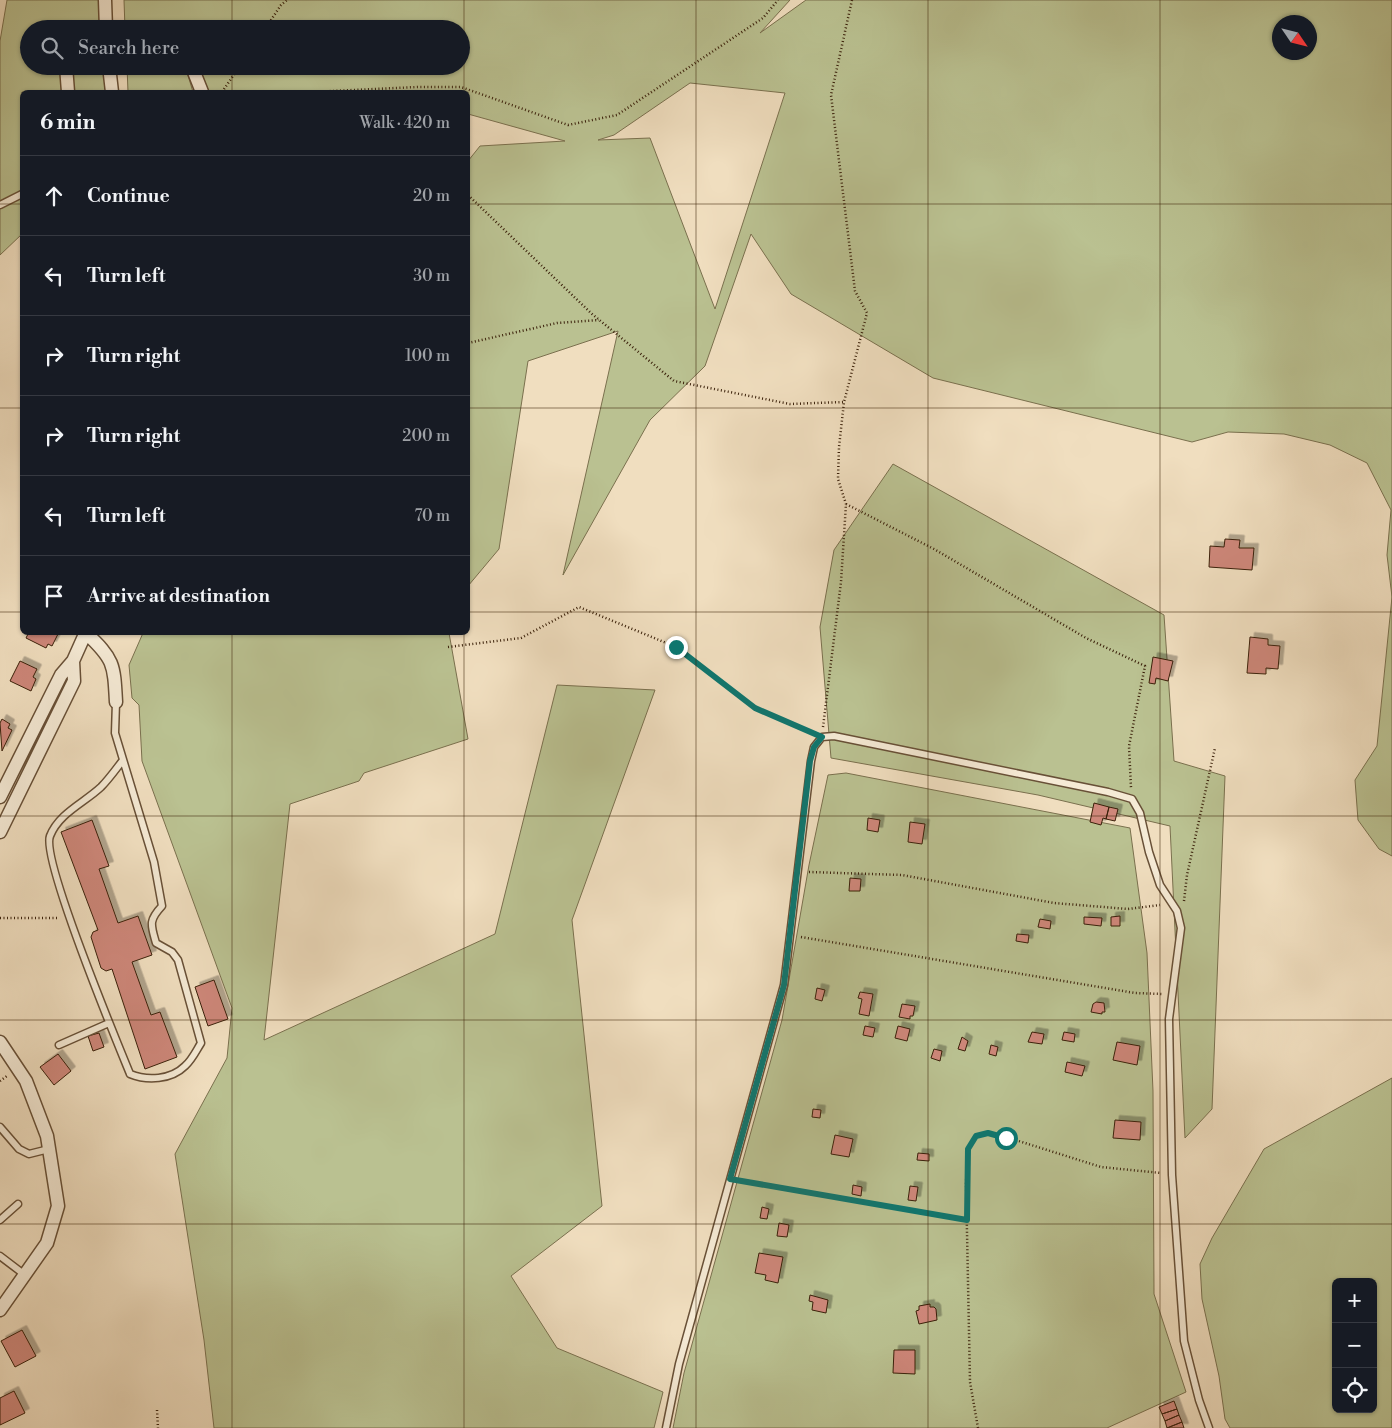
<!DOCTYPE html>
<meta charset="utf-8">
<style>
:root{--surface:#171b24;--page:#242831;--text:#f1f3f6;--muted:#9ea1a6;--line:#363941}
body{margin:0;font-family:"Libre Bodoni",serif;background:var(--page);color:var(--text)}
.controls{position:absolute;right:15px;bottom:15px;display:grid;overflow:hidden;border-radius:8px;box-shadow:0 1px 4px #0004}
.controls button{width:45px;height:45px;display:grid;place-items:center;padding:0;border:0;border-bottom:1px solid var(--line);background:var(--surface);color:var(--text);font:25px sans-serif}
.compass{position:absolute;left:1272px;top:15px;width:45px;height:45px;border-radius:50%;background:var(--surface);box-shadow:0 1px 4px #0004;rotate:125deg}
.stop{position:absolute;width:15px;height:15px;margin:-11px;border:4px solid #0f766e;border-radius:50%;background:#fff}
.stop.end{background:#0f766e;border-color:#fff;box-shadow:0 1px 5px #0008}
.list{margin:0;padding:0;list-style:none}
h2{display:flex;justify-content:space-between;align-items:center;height:65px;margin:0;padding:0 20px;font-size:21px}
h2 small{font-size:16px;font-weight:400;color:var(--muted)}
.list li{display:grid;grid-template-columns:32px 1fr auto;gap:15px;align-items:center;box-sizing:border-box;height:80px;padding:0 20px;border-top:1px solid var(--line)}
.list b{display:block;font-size:19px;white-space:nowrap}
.list em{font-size:16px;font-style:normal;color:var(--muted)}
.icon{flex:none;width:28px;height:28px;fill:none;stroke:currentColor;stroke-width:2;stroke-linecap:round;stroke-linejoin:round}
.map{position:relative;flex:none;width:1392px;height:1428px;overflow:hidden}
.search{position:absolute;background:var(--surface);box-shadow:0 1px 4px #0004;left:20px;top:20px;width:450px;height:55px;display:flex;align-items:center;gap:12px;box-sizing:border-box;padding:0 18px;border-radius:28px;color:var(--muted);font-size:19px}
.panel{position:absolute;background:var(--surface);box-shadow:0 1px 4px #0004;left:20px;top:90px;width:450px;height:545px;border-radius:8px}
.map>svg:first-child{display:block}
.green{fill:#bac191;stroke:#7a704e;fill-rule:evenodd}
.building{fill:#ce877a;stroke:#3a200a;filter:url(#shadow)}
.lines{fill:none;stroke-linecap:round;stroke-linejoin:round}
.lane-casing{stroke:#685037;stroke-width:9}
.street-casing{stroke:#685037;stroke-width:15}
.path{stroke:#3a200a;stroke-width:2.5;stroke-dasharray:1 2.5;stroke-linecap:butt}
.lane{stroke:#f5ead5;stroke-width:6}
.street{stroke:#f5ead5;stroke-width:12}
.route{stroke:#0f766e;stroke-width:6}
.grid{fill:none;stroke:#3a200a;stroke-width:1;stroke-opacity:0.55}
</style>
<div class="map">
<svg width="1392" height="1428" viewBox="0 0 1392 1428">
<defs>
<filter id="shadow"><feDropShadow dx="4.5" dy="-4.5" stdDeviation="0" flood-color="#0004"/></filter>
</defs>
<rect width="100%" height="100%" fill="#f0debf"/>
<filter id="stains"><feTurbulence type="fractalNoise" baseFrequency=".004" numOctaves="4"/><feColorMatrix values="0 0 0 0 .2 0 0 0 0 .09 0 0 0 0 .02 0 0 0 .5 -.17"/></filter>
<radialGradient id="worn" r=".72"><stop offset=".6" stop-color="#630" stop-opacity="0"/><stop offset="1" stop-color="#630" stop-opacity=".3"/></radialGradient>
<!-- green -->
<path class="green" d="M7,0H101L103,29H29V66H106L107,92H22V234L0,255V41Z
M124,0H790L760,33L806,0H1392V856L1379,849L1358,820L1355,780L1377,746L1392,597L1387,555L1391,510L1367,463L1330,445L1284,434L1228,432L1192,442L933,378L791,294L751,234L705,366L650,420L563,575L618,331L528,361L499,549L468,586V161L480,146L565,141L468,114V92H209L199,67L187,72L193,92H128L127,66H461V29H125ZM1280,22H1310V52H1280ZM690,83L785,93L715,309L650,138L598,140L614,135Z
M893,464L1164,615L1174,761L1225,776L1212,1109L1185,1138L1170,826L1038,795L831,758L820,627L834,550Z
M143,633H449L468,739L364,773L359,781L290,804L264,1040L495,934L557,685L655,690L572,920L602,1206L511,1276L557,1348L663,1392L654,1428H214L204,1340L175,1154L227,1058L232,1008L142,761L139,705L132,698L129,665Z
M846,773L1130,828L1147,953L1153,1091L1154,1294L1186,1392L1107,1428H673L684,1373L782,1020L809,865L828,775Z
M1392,1078V1428H1230L1225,1419L1219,1376L1202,1299L1200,1264L1212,1238L1264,1149ZM1336,1282H1373V1409H1336Z"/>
<!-- building -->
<path class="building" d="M1225,539L1240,540L1239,548H1254L1252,570L1209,567L1210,546L1224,547Z
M29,632H59L52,646L48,644L46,648L26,638Z
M1250,637L1268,639V645L1280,646L1278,669L1266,668V674L1247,673Z
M1153,657L1173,661L1168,681L1156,678L1155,684L1149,683Z
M20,661L37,669L33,677L36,679L31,691L10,681Z
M2,719L10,724L8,728L12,730L2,751L0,723Z
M1094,803L1109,807L1106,819L1103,818L1101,825L1090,822Z
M1109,807L1118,809L1115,821L1106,819Z
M868,818L880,820L878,832L867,830Z
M92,820L109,866L99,869L118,923L138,916L152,955L132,962L151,1015L160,1012L177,1057L145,1069L112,969L106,971L101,968L91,937L93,932L98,930L61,832Z
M910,822L925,824L922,844L908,842Z
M850,878L861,879L860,891H849Z
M1120,916V926H1111V917Z
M1084,917L1102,918L1101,926L1084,924Z
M1040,919L1051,921L1050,929L1038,927Z
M1017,934L1029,935L1028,943L1016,941Z
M214,980L228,1019L208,1026L195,987Z
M817,988L825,990L822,1001L815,999Z
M860,992L873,994L869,1016L859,1014L862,999L858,998Z
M1096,1002L1104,1003L1105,1012H1102V1014L1091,1012L1093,1004Z
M902,1004L915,1006L913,1016H910V1019L899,1017Z
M865,1026L875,1028L873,1037L863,1035Z
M898,1026L910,1029L907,1041L895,1038Z
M1032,1032L1044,1034L1042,1044L1028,1042Z
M1064,1032L1075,1034L1074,1042L1062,1040Z
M99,1033L104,1047L93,1051L88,1036Z
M962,1037L968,1041L965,1051L958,1049Z
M1117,1042L1140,1046L1137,1065L1113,1060Z
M991,1045L998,1047L996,1056L989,1054Z
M934,1049L942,1051L940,1061L931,1058Z
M58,1054L71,1071L54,1085L40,1067Z
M1067,1062L1085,1066L1082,1076L1065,1072Z
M813,1109L821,1110L820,1118L812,1117Z
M1115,1120L1141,1122L1140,1140L1113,1138Z
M835,1135L853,1139L849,1157L831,1154Z
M918,1153L929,1154V1161L917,1160Z
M853,1185L862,1187L861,1196L852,1194Z
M910,1186L918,1187L916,1201L908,1200Z
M762,1207L769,1209L767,1219L760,1218Z
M779,1223L789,1225L787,1237L777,1236Z
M759,1253L783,1257L778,1283L765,1280L766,1275L755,1273Z
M810,1295L828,1300L826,1313L812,1310L813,1302L809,1301Z
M930,1304V1307H934L936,1309L937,1320L919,1324L916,1311L919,1310V1306Z
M22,1330L36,1356L15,1367L1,1341Z
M894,1350H915V1374L893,1373Z
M14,1391L25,1413L0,1425V1398Z
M1174,1401L1177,1409L1162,1414L1159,1407Z
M1177,1409L1179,1415L1165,1421L1162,1414Z
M1179,1415L1182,1422L1167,1428L1165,1421Z
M1182,1422L1184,1428H1167Z"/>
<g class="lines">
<defs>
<path id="lane" d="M0,205L22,194
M116,702L115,733L154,862L162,906C148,921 151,925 156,943L172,952L178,960L201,1043C196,1051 192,1060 185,1066C171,1080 147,1081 130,1074C117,1042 41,859 50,836C59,813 84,803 101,787C109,779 116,769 123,760
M59,1045L109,1023
M0,1127L19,1149L29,1154L49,1149
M0,1220L18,1204
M0,1256L25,1275
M666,1428L679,1364L784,985L811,761L814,747L822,737L834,736L1108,792L1132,799L1140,813L1149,852L1160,885L1177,911L1181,928L1169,1019L1172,1175L1184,1341L1199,1400L1209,1428"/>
<path id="street" d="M105,0L106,29
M66,66L68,92
M109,66L112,92
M194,72L202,92
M86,633C114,659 114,664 116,702
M0,797L61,675L73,661L86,632
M0,832L74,681L73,661
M0,1042L26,1081L47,1136L58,1206L47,1243L0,1310"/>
</defs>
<!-- lane casing -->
<use href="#lane" class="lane-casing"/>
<!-- street casing -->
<use href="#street" class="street-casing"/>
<!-- path -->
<path class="path" d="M265,29L281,5L287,0
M222,92L240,66
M312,92L417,87H461L568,125L617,115L763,18L778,0
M468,195L592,314L674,381L790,404L844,402
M468,343L557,323L599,320
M846,504L934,549L1086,638L1145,666L1129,746L1131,788
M448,647L521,638L579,607L676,647L755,708L812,732
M823,727L841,582L846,504L838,479L839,447L844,402L867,313L855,291L831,95L852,0
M809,872L902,875L1054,903L1128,909L1160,905
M1184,901L1187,875L1215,748
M0,918H58
M801,937L1135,993L1163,994
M0,1081L7,1076
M739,1181L967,1220
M157,1410L158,1428
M978,1428L970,1382L966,1182L968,1149L976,1136L988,1133L1006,1137L1101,1167L1161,1173"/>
<!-- lane -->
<use href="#lane" class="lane"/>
<!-- street -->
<use href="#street" class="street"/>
</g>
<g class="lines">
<!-- route -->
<path class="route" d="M676,647L755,708L822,737L814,747L810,761L784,985L730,1179L967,1220L968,1149L976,1136L988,1133L1006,1138"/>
</g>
<!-- grid -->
<path class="grid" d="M232,0V29M464,0V92M696,0V1428M928,0V1428M1160,0V1428M232,66V92M0,204H22M468,204H1392M0,408H22M468,408H1392M0,612H22M468,612H1392M232,632V1428M464,632V1428M0,816H1392M0,1020H1392M0,1224H1392"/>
<rect width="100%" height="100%" filter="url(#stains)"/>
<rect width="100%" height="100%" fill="url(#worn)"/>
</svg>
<div class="controls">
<button>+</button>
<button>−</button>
<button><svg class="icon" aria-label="locate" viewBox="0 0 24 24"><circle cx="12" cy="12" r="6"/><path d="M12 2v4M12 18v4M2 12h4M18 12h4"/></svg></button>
</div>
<svg class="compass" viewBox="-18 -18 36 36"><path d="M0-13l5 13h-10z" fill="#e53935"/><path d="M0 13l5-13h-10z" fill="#9ea1a6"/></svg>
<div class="stop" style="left:1006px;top:1138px"></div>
<div class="stop end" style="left:676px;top:647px"></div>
<div class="search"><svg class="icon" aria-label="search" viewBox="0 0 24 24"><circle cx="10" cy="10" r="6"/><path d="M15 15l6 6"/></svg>Search here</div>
<section class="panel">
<h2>6 min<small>Walk · 420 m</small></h2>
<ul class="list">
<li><svg class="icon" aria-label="ahead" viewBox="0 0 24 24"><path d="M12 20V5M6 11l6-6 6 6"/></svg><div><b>Continue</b></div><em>20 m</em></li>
<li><svg class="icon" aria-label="left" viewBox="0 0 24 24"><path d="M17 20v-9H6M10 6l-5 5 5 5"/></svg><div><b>Turn left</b></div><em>30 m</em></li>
<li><svg class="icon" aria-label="right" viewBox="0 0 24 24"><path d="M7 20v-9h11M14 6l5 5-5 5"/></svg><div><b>Turn right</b></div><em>100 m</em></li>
<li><svg class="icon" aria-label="right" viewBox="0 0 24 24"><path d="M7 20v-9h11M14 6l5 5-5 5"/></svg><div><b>Turn right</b></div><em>200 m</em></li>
<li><svg class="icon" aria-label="left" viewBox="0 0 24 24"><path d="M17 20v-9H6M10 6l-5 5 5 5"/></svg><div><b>Turn left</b></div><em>70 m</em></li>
<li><svg class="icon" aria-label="arrive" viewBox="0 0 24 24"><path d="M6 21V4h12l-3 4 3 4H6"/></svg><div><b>Arrive at destination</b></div></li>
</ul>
</section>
</div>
